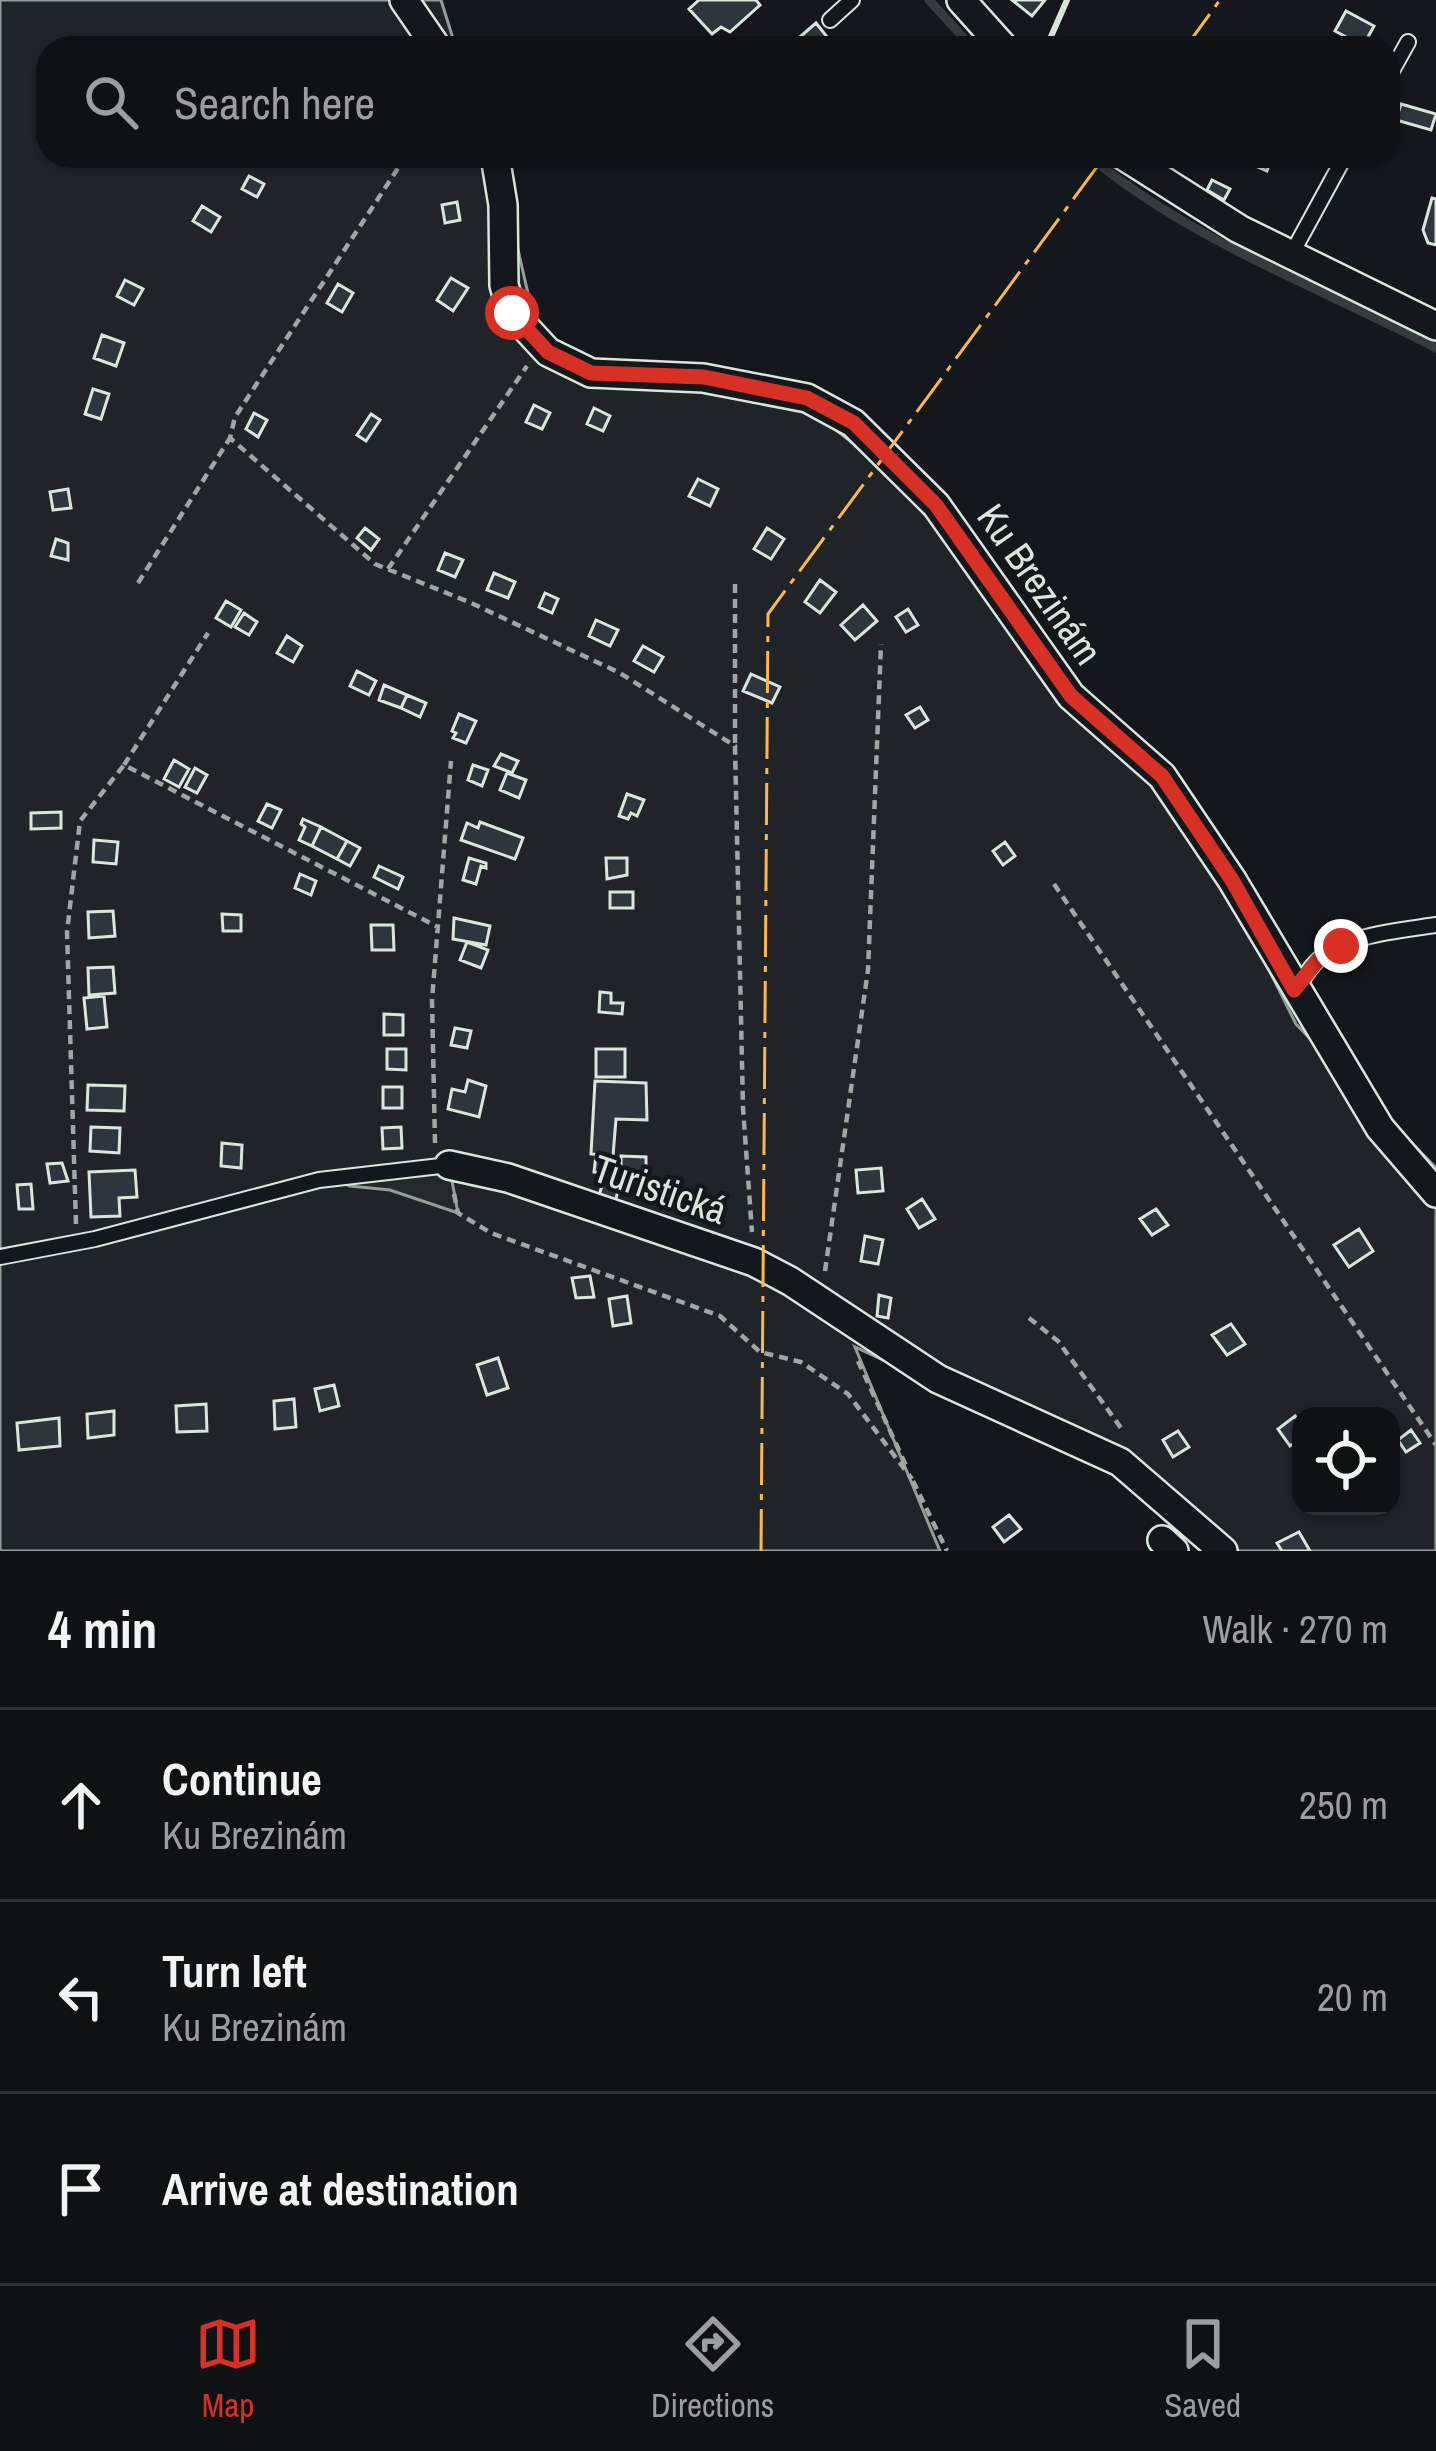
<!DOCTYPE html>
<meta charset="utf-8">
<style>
:root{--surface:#0f1215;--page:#181b1e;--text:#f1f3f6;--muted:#9b9ea0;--line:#2f3234;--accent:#d93025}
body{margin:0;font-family:"Archivo Narrow",sans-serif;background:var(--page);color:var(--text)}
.controls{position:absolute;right:36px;bottom:36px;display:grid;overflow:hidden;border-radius:24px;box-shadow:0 3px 9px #0004}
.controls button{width:108px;height:108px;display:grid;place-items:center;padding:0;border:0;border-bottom:3px solid var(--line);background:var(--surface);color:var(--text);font:60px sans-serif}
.stop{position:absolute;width:36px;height:36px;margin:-27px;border:9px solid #d93025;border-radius:50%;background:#fff}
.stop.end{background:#d93025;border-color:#fff;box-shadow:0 3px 12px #0008}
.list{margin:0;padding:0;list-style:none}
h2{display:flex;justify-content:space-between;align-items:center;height:156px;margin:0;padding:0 48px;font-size:51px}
h2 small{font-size:39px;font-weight:400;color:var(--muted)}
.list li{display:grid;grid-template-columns:78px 1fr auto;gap:36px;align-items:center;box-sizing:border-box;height:192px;padding:0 48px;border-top:3px solid var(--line)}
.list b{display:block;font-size:45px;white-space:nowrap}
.list p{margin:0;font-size:39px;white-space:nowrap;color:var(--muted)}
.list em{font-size:39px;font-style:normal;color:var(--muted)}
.icon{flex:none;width:66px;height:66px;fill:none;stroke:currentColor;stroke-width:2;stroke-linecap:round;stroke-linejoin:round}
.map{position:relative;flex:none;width:1436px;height:1551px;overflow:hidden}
.search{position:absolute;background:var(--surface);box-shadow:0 3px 9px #0004;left:36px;right:36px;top:36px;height:132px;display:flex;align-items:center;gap:30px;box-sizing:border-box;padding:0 42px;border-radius:36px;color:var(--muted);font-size:45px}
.sheet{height:732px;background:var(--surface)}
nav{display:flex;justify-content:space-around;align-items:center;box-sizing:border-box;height:168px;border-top:3px solid var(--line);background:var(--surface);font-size:33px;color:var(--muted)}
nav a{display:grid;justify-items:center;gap:6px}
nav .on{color:var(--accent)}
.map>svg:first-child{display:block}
.green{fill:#202428;stroke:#939e99;stroke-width:3;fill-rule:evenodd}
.parking{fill:#24282b;stroke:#939e99;stroke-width:3}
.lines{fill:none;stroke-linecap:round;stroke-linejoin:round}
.stream{stroke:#363b3e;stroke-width:9}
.building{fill:#2c363c;stroke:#d8e6dc;stroke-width:3}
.lane-casing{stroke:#d8e6dc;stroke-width:18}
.street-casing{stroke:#d8e6dc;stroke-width:32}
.path{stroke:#9da8a2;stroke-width:4.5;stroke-dasharray:9 6;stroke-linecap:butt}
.lane{stroke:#14181c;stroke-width:14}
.street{stroke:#14181c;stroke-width:27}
.wall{stroke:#d8e6dc;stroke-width:6}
.power{stroke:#ffb74d;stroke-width:3;stroke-dasharray:42 9 6 9;stroke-linecap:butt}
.route{stroke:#d93025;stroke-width:15}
.labels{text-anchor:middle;stroke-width:9;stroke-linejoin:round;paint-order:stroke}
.street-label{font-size:39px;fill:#d8e6dc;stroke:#14181c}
</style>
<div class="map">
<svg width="1436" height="1551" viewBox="0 0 1436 1551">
<rect width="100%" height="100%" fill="#14181c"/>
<!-- green -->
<path class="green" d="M0,0H441L456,48H48V156H490L513,228L541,350L815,401L837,431L937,508L1068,684L1189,810L1296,1024L1436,1168V1551H1219L1111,1467L855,1347L940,1551H0ZM1301,1416H1391V1506H1301Z"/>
<!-- parking -->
<path class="parking" d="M449,1165L458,1213L390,1190L350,1186L330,1178Z"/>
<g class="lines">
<!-- stream -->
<path class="stream" d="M929,0L973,48
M1089,156C1191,241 1319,287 1436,348"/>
</g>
<!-- building -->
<path class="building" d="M699,0H756L760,5L730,32L721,27L712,34L689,9Z
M1012,0H1045L1032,16Z
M1346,11L1374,26L1363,46L1335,31Z
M816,23L828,38L816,48H800L794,42Z
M1401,104L1436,114L1431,130L1396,120Z
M1232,156H1272L1267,171Z
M249,176L264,184L257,197L242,189Z
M1212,180L1230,189L1224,200L1207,190Z
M1432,198L1436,199V245L1428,243L1423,230Z
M457,202L460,220L445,223L442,205Z
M202,206L220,217L211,232L193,221Z
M451,278L468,288L453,311L437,300Z
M125,280L143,289L134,305L117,296Z
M338,284L353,293L342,312L327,303Z
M102,335L124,343L116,366L94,358Z
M93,389L109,394L101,419L85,414Z
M534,405L550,413L542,429L526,422Z
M594,408L610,416L603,431L587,424Z
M254,413L267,420L258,437L246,429Z
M371,414L380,420L366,441L357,435Z
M698,479L718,489L710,506L689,496Z
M68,489L71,508L53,510L50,492Z
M365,528L379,539L371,550L357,538Z
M767,528L784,539L771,559L754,549Z
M56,539L68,543V560L51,556Z
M445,553L463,560L455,577L438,570Z
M494,573L515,582L508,598L487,590Z
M820,580L836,592L820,613L805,602Z
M545,593L558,599L552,613L539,607Z
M226,601L241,610L231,627L216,618Z
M863,605L877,621L855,640L841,625Z
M908,609L918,625L906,632L896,617Z
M244,613L257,622L249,635L235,627Z
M596,620L618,630L610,646L589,636Z
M287,636L302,646L293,662L277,653Z
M643,646L663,657L654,672L634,661Z
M357,671L376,681L369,695L350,686Z
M751,674L780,687L772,703L743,691Z
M384,685L407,695L401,708L379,700Z
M407,695L426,703L420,717L401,708Z
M920,707L928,720L915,728L906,715Z
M459,714L476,721L466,743L453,738L456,733L452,731Z
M501,754L518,761L512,773L494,766Z
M174,760L189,769L179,787L164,779Z
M473,765L488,770L482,786L468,780Z
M195,768L207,775L197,793L185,787Z
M507,773L526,780L519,798L500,790Z
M627,794L644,800L637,816L631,813L628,819L619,816Z
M267,804L281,810L272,828L258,821Z
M61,812V828L31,829V813Z
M303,819L321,827L312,846L299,840L305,827L301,824Z
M480,822L523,838L515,859L461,840L467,823L478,828Z
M321,827L347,841L337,859L312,846Z
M94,840L118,842L116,864L93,862Z
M347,841L360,848L350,866L337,859Z
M1005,842L1015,856L1003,865L993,851Z
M469,858L486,863V868L481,866L476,884L463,880Z
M606,858H627V875L607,879Z
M379,866L403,877L398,889L374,877Z
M300,874L316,881L311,895L295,888Z
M610,892H633V908H610Z
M113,911L115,936L89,938L88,912Z
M222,914L241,915V931H223Z
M454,918L490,926L486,945L453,939Z
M371,925H393L394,950H372Z
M467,942L488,950L481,968L460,960Z
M113,967L115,993L89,995L88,968Z
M600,992L611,993V1003H623L622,1014L599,1012Z
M104,996L107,1027L87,1029L84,998Z
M384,1014L403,1015V1035H384Z
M455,1028L471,1031L467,1048L451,1045Z
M387,1049H406V1070L387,1069Z
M596,1049H625V1077H596Z
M468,1080L486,1086L479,1117L448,1109L452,1089L465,1092Z
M595,1081L646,1083L647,1120L616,1119L613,1156L591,1154Z
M88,1085L125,1086L124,1111L87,1110Z
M383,1087H402V1108H383Z
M91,1127L120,1128L119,1153L90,1151Z
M401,1127L402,1148L383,1149L382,1128Z
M222,1143L242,1145L241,1168L221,1166Z
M596,1155L613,1156L611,1174L594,1172Z
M621,1156L646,1157V1173L621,1172Z
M62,1163L68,1181L50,1183L47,1164Z
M881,1168L883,1191L858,1193L856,1170Z
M135,1170L137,1197L119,1198L120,1216L91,1217L89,1172Z
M603,1182L619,1186L615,1203L598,1199Z
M31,1184L33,1209H19L17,1185Z
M922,1199L935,1219L919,1228L907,1209Z
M1156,1209L1168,1225L1152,1235L1140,1219Z
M1359,1229L1373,1251L1349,1267L1334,1245Z
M865,1236L883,1240L878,1264L861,1261Z
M590,1276L594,1297L576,1298L572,1278Z
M879,1295L891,1298L888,1318L877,1316Z
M627,1296L631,1323L613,1326L609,1299Z
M1231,1324L1245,1344L1227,1355L1212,1335Z
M498,1358L508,1388L487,1395L477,1365Z
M334,1385L339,1406L320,1411L315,1389Z
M294,1399L296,1427L275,1429L274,1401Z
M206,1404L207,1431L177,1432L176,1406Z
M114,1411V1435L88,1438L87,1414Z
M1295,1416L1301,1424V1438L1290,1446L1278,1429Z
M59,1418L60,1446L19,1450L17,1423Z
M1411,1430L1420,1443L1406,1452L1398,1440Z
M1178,1431L1189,1447L1173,1457L1163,1440Z
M1009,1515L1021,1529L1004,1542L993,1527Z
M1299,1532L1310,1551H1282L1277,1543Z"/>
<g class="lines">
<defs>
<path id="lane" d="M830,20L852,0
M1388,78L1408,42
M1291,255L1345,156
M1295,990C1302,981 1309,968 1318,960C1348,934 1398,931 1436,925
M0,1257L95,1239L319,1180L449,1165"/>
<path id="street" d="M404,0L437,48
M961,0L1004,48
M495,156L503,205L504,285L512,313L548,352L591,373L703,378L807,398L853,423L936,505L1071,696L1162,776L1232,880L1380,1128L1436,1193
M1124,156L1239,229L1436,326
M449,1165L508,1178L754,1262L790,1281L938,1379L1120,1462L1223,1551
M1162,1540L1174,1551"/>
</defs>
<!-- lane casing -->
<use href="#lane" class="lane-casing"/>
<!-- street casing -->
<use href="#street" class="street-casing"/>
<!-- path -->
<path class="path" d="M406,156L235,417L230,438L375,564L469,602L620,673L735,746L743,1108L752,1232
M388,569L527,366
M138,583L230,438
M735,584V746
M124,765L208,633
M1054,884L1436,1445
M435,1143L432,1000L451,761
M454,1194L458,1213L491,1233L720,1316L760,1352L801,1362L848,1394L912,1479
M76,1224L67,932L80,821L124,765L438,927
M825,1271L868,970L881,644
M1029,1318L1058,1341L1124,1432
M858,1361L908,1470
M913,1481L947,1551"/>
<!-- lane -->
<use href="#lane" class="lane"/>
<!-- street -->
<use href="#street" class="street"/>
<!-- wall -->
<path class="wall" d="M1046,48L1067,0
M1174,156L1177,159"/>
<!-- power -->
<path class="power" d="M1185,48L1220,0
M761,1551L768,614L1105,156"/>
</g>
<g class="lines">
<!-- route -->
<path class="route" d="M512,313L548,352L591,373L704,377L807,398L854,423L936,505L1071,696L1162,776L1232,880L1294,990L1318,960L1341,946"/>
</g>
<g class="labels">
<!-- street labels -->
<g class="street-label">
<text transform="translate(1040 584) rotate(55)" y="14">Ku Brezinám</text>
<text transform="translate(660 1189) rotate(19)" y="14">Turistická</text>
</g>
</g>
</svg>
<div class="controls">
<button><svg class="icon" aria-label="locate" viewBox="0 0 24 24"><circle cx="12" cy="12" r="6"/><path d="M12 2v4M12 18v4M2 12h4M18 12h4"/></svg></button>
</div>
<div class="stop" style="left:512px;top:313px"></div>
<div class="stop end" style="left:1341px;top:946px"></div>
<div class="search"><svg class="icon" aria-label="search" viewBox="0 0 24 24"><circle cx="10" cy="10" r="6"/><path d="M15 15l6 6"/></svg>Search here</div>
</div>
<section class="sheet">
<h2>4 min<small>Walk · 270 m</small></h2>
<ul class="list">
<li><svg class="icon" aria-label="ahead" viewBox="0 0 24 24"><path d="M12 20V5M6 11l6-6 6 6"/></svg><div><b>Continue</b><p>Ku Brezinám</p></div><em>250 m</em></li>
<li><svg class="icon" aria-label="left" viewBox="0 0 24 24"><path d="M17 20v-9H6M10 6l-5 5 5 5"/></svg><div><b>Turn left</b><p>Ku Brezinám</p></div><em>20 m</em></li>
<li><svg class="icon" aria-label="arrive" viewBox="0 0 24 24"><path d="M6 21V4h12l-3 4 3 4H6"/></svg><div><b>Arrive at destination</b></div></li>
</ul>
</section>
<nav>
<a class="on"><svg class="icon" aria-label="map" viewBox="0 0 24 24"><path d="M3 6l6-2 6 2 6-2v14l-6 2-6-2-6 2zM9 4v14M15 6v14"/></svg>Map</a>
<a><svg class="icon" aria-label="directions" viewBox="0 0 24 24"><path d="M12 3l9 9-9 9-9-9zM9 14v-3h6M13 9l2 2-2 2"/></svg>Directions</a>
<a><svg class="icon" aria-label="saved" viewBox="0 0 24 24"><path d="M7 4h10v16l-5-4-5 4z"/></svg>Saved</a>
</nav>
